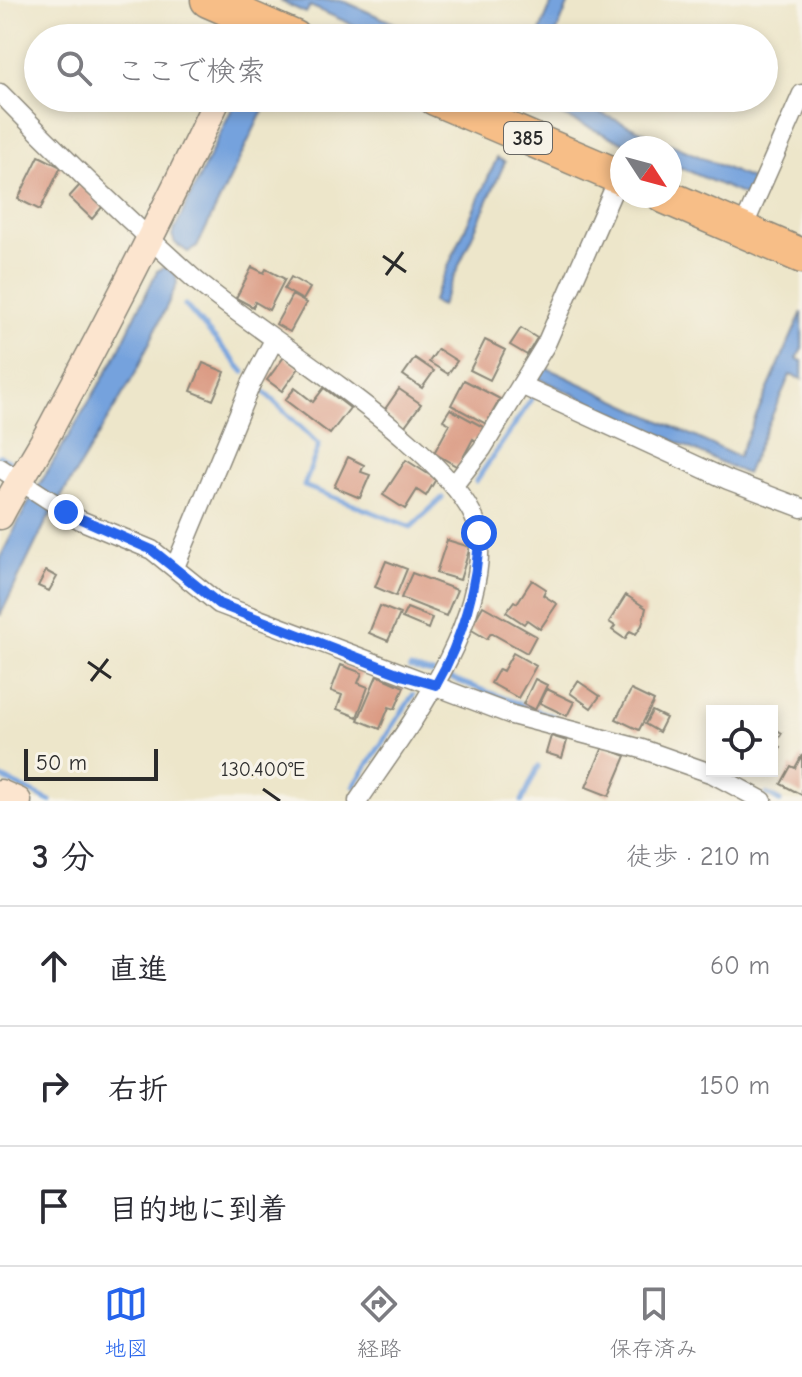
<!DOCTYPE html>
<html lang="ja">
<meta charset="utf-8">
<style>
:root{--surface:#fff;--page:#f7f7f7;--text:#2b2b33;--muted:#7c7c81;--line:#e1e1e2;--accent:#2563eb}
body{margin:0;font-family:"Comic Neue","Klee One",sans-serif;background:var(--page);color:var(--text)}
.controls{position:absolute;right:24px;bottom:24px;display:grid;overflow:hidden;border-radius:0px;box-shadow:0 4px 12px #0003}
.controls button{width:72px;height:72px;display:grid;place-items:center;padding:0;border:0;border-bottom:2px solid var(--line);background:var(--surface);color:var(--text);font:40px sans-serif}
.compass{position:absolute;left:610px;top:136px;width:72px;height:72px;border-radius:50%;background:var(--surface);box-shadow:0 4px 12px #0003;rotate:126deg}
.scale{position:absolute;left:24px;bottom:20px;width:134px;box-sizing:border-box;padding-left:8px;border:4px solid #2b2b2b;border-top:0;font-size:22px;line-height:28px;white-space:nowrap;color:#2b2b2b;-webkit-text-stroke:6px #f7f3e8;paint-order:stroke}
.stop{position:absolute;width:24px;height:24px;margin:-18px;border:6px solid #2563eb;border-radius:50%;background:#fff}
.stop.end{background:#2563eb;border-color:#fff;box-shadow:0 2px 8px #0008}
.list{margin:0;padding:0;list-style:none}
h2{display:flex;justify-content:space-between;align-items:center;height:104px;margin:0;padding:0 32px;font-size:34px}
h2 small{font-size:26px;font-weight:400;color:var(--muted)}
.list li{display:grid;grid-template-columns:52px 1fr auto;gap:24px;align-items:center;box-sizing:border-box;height:120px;padding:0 32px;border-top:2px solid var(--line)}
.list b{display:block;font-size:30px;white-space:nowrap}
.list em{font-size:26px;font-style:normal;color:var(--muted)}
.icon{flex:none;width:44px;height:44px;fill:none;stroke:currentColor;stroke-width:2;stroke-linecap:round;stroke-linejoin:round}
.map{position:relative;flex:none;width:802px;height:801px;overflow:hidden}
.search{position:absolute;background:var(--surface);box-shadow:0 4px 12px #0003;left:24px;right:24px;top:24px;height:88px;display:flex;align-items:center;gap:20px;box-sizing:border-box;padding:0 28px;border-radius:44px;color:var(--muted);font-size:30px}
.sheet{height:464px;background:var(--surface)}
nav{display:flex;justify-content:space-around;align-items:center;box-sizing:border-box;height:112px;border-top:2px solid var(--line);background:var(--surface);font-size:22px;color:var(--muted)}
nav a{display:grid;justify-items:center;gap:4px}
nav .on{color:var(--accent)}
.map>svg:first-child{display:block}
.water{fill:#74a2dd;stroke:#506684;stroke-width:2}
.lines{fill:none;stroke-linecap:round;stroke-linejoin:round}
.stream{stroke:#74a2dd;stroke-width:5}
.building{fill:#db9b84}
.street-casing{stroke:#8c887a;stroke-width:21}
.secondary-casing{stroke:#8c887a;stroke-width:29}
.highway-casing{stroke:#8c887a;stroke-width:37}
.street{stroke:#fff;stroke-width:18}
.secondary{stroke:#fce5cf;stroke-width:26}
.highway{stroke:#f7be87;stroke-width:34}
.route{stroke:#2563eb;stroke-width:10}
.ticks{fill:none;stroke:#2b2b2b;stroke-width:3}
.labels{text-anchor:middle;stroke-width:7;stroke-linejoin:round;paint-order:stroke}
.shield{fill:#f7f3e8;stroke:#686764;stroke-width:2}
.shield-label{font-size:20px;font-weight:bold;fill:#2b2b2b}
.ticks-label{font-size:20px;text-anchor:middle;fill:#2b2b2b;stroke:#f7f3e8;stroke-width:7;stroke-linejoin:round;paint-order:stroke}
</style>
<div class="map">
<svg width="802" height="801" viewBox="0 0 802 801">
<rect width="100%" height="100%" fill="#f7f3e8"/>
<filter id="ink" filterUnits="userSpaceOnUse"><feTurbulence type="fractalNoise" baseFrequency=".0125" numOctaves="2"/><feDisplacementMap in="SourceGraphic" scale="16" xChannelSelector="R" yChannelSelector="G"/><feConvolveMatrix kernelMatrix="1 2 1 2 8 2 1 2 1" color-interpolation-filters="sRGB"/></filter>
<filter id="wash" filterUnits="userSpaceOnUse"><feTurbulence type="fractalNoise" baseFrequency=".006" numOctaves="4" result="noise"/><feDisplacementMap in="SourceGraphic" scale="32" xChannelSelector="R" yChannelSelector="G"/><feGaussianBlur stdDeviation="1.8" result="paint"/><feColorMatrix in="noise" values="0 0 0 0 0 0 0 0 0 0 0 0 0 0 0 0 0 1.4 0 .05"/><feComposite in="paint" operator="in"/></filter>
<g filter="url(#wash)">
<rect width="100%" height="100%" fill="#ede6ca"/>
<!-- water -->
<path class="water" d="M341,0L428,38H383L310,6L306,13L280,1Z
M553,0H570L554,38H537Z
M237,98H269L197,247L188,252L175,243L172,235Z
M521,98H566L753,180L746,196L670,163V148H636Z
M497,158L505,162L441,306L432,302Z
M165,267L176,275L177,284L135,374L45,524L0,616V558L25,509L114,360L157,271Z
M802,312V348L797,359L802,361V379L790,375L746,474L538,378L545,367L738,457Z"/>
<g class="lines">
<!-- stream -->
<path class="stream" d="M185,305L244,372
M258,386L319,445L304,486L411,527L442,498
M0,456L9,461
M476,481L532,399
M410,668L433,673
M450,678L555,717
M0,777L50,801
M354,786L413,695
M767,794L780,801
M522,801L538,767"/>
</g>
<g id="blocks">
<!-- building -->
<path class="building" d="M39,156L61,167L40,210L18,199Z
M80,185L103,206L92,219L69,197Z
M252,267L264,273L266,269L285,279L269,310L255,302L253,307L236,298Z
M291,277L310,288L303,300L284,289Z
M292,295L306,303L290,332L276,324Z
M521,328L537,338L527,355L510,345Z
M485,340L505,350L490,380L470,370Z
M438,349L457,361L448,374L429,362Z
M284,357L299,368L282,391L267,380Z
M415,358L434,371L422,388L403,375Z
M203,363L225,372L213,400L191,391Z
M464,380L500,399L486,424L451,405Z
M295,388L313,402L324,388L350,408L330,434L285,400Z
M399,389L421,404L404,427L383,412Z
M450,409L485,428L478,442L473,439L458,467L434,453L450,424L443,420Z
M348,457L364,465L361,472L370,475L360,498L334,487Z
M406,460L436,479L426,496L417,490L405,509L383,495Z
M447,540L470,547L460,580L436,573Z
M386,561L407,569L396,596L375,587Z
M46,571L57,577L49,591L38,586Z
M412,573L457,590L446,616L401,598Z
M532,580L546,589L543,595L557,604L540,629L527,620L524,624L506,612L514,601L517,603Z
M626,595L646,608L642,625L636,634L630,631L625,639L612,630L615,626L609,622Z
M380,606L400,614L388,641L369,633Z
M483,606L536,636L527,653L491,633L487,639L470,629Z
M407,608L432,618L428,629L402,618Z
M513,653L536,666L518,698L491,683L499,669L503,671Z
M341,665L362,673L358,683L368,687L357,717L337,709L342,695L331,691Z
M377,675L404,687L395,709L389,707L380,729L358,720Z
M535,679L547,685L535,710L523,704Z
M578,681L600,696L591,708L570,693Z
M547,689L574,702L567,716L540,703Z
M631,690L654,701L639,730L616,719Z
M652,711L666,718L659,732L645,724Z
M772,727L782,733L775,744L781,747L772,763Z
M551,736L567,741L562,758L546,753Z
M603,747L626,756L609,796L586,787Z
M802,755V795L781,784L791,766L795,768Z"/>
</g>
</g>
<g filter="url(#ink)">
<use href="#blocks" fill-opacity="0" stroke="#8c887a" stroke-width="2"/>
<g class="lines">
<defs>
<path id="street" d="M0,93C61,156 126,218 192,277C251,330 475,462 479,536C485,630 408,727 358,801
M742,230L802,94
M521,385L728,480L802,508
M0,468L80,520L152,550L219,604L512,715L642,749L713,774L763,801
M454,485L482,449L546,344L619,177
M175,567L251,384L274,340"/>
<path id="secondary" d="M0,516C17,483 38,453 55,420C112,314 167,207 218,98
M0,793L18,801"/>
<path id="highway" d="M208,0L295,38
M435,98L622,178
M664,196L802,256"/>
</defs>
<!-- street casing -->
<use href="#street" class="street-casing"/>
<!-- secondary casing -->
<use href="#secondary" class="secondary-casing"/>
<!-- highway casing -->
<use href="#highway" class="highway-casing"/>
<!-- street -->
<use href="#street" class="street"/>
<!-- secondary -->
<use href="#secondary" class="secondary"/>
<!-- highway -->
<use href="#highway" class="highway"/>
</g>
</g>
<g class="lines" filter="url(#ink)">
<!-- route -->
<path class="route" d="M66,512L152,550L219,604L405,676L436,685C462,640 478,584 479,533"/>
</g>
<!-- ticks -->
<path class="ticks" d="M383,256L406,272M386,275L403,252M88,662L111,678M91,681L108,659M263,789L280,801"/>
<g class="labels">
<!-- shield labels -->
<rect class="shield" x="504" y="122" width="48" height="32" rx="6"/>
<g class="shield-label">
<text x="528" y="145">385</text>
</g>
</g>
<g class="ticks-label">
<text x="263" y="776">130.400°E</text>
</g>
</svg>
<div class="controls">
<button><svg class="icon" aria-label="locate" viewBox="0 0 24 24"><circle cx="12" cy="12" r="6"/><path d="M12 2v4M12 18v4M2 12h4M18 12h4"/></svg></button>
</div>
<svg class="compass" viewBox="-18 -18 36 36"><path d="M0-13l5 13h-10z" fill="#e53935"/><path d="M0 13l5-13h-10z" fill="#7c7c81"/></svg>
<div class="scale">50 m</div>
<div class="stop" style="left:479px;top:533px"></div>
<div class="stop end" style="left:66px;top:512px"></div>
<div class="search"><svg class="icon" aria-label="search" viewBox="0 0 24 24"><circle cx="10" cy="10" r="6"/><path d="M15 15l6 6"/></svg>ここで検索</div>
</div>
<section class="sheet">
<h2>3 分<small>徒歩 · 210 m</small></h2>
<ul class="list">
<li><svg class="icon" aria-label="ahead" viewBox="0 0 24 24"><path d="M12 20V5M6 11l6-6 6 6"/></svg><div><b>直進</b></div><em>60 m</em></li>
<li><svg class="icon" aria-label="right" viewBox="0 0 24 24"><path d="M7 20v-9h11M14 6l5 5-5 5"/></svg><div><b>右折</b></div><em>150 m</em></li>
<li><svg class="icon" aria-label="arrive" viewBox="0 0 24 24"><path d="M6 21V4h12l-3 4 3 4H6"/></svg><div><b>目的地に到着</b></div></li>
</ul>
</section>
<nav>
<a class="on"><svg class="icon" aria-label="map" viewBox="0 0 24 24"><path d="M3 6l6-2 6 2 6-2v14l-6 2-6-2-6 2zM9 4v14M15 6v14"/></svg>地図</a>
<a><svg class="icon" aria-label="directions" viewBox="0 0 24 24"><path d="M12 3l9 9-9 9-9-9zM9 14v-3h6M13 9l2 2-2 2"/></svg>経路</a>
<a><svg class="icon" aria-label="saved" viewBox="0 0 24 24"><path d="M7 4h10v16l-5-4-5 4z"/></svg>保存済み</a>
</nav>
